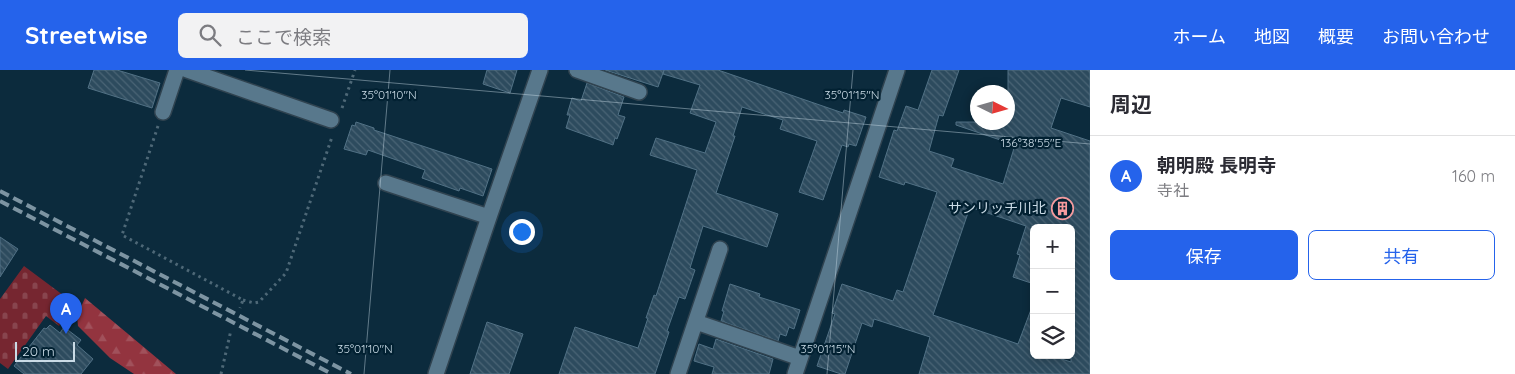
<!DOCTYPE html>
<html lang="ja">
<meta charset="utf-8">
<style>
:root{--surface:#fff;--page:#f2f2f3;--text:#2b2b33;--muted:#7c7c81;--line:#e1e1e2;--accent:#2563eb}
body{margin:0;font-family:Quicksand,"Noto Sans JP",sans-serif;background:var(--page);color:var(--text)}
.controls{position:absolute;right:15px;bottom:15px;display:grid;overflow:hidden;border-radius:8px;box-shadow:0 2px 8px #0003}
.controls button{width:45px;height:45px;display:grid;place-items:center;padding:0;border:0;border-bottom:1px solid var(--line);background:var(--surface);color:var(--text);font:25px sans-serif}
.compass{position:absolute;left:970px;top:15px;width:45px;height:45px;border-radius:50%;background:var(--surface);box-shadow:0 2px 8px #0003;rotate:95deg}
.scale{position:absolute;left:15px;bottom:12px;width:60px;box-sizing:border-box;padding-left:5px;border:2px solid #cadbe6;border-top:0;font-size:14px;line-height:18px;white-space:nowrap;color:#cadbe6;-webkit-text-stroke:4px #022132;paint-order:stroke}
.you{position:absolute;left:521px;top:161px;width:18px;height:18px;margin:-12px;border:4px solid #fff;border-radius:50%;background:#1a73e8;box-shadow:0 0 0 8px #1a73e833}
.badge{display:grid;place-items:center;width:32px;height:32px;border-radius:50%;background:var(--accent);color:#fff;font-size:16px;font-weight:700}
.pin{position:absolute;translate:-50% -41px;filter:drop-shadow(0 1px 2px #0008)}
.pin::after{content:'';position:absolute;top:26px;width:18px;height:15px;background:inherit;clip-path:polygon(0 0,100% 0,50% 100%)}
.list{margin:0;padding:0;list-style:none}
h2{display:flex;justify-content:space-between;align-items:center;height:65px;margin:0;padding:0 20px;font-size:21px}
h2 small{font-size:16px;font-weight:400;color:var(--muted)}
.list li{display:grid;grid-template-columns:32px 1fr auto;gap:15px;align-items:center;box-sizing:border-box;height:80px;padding:0 20px;border-top:1px solid var(--line)}
.list b{display:block;font-size:19px;white-space:nowrap}
.list p{margin:0;font-size:16px;white-space:nowrap;color:var(--muted)}
.list em{font-size:16px;font-style:normal;color:var(--muted)}
.actions{display:flex;gap:10px;padding:15px 20px}
.actions a{flex:1;padding:11px 0;border:1px solid var(--accent);border-radius:8px;text-align:center;font-size:18px;color:var(--accent)}
.actions .main{background:var(--accent);color:#fff}
.icon{flex:none;width:28px;height:28px;fill:none;stroke:currentColor;stroke-width:2;stroke-linecap:round;stroke-linejoin:round}
.map{position:relative;flex:none;width:1090px;height:304px;overflow:hidden}
header{display:flex;align-items:center;gap:30px;box-sizing:border-box;height:70px;padding:0 25px;background:var(--accent);color:#fff}
header strong{font-size:24px}
nav{display:flex;gap:28px;margin-inline-start:auto;font-size:18px}
.search{width:350px;height:45px;background:var(--page);display:flex;align-items:center;gap:12px;box-sizing:border-box;padding:0 18px;border-radius:8px;color:var(--muted);font-size:19px}
main{display:flex}
aside{flex:1;background:var(--surface)}
.map>svg:first-child{display:block}
.forest{fill:url(#forest-firs)}
.cemetery{fill:url(#cemetery-stones)}
.building{fill:url(#building-back-hatch);stroke:#517185;fill-rule:evenodd}
.lines{fill:none;stroke-linecap:round;stroke-linejoin:round}
.minor-casing{stroke:#304350;stroke-width:18}
.path{stroke:#4e6877;stroke-width:3;stroke-dasharray:2.5 4;stroke-linecap:butt}
.minor{stroke:#58788c;stroke-width:15}
.rail{stroke:#7d94a2;stroke-width:4;stroke-dasharray:10 5;stroke-linecap:butt}
.ticks{fill:none;stroke:#cadbe6;stroke-width:1;stroke-opacity:0.45}
.labels{text-anchor:middle;stroke-width:4.5;stroke-linejoin:round;paint-order:stroke}
.poi-label{font-size:14px;fill:#cadbe6;stroke:#022132;text-anchor:end}
.ticks-label{font-size:12px;text-anchor:middle;fill:#cadbe6;stroke:#022132;stroke-width:4.5;stroke-linejoin:round;paint-order:stroke}
</style>
<header>
<strong>Streetwise</strong>
<div class="search"><svg class="icon" aria-label="search" viewBox="0 0 24 24"><circle cx="10" cy="10" r="6"/><path d="M15 15l6 6"/></svg>ここで検索</div>
<nav><a>ホーム</a><a>地図</a><a>概要</a><a>お問い合わせ</a></nav>
</header>
<main>
<div class="map">
<svg width="1090" height="304" viewBox="0 0 1090 304">
<defs>
<pattern id="forest-firs" width="22" height="20" patternUnits="userSpaceOnUse" patternTransform="scale(1.25)"><rect width="22" height="20" fill="#93343f"/><path d="M5 1l3.5 6h-7zM16 11l3.5 6h-7z" fill="#a1515b"/></pattern>
<pattern id="cemetery-stones" width="16" height="16" patternUnits="userSpaceOnUse" patternTransform="scale(1.25)"><rect width="16" height="16" fill="#762630"/><path d="M2 7V4a2 2 0 0 1 4 0v3zM10 15v-3a2 2 0 0 1 4 0v3z" fill="#88454e"/></pattern>
<pattern id="building-back-hatch" width="6" height="6" patternUnits="userSpaceOnUse" patternTransform="scale(1.25)"><rect width="6" height="6" fill="#2d4b5e"/><path d="M-1 5l2 2M0 0l6 6M5-1l2 2" fill="none" stroke="#4a6475"/></pattern>
</defs>
<rect width="100%" height="100%" fill="#0c2b3d"/>
<!-- forest -->
<path class="forest" d="M85,228L176,304H134L110,288L78,256L77,246Z"/>
<!-- cemetery -->
<path class="cemetery" d="M24,196L75,234L59,256L46,246L8,299L0,293V229Z"/>
<!-- building -->
<path class="building" d="M94,0H117L160,13L152,38L88,18Z
M487,0H517L510,23L483,14Z
M605,0H664L658,17Z
M664,0H718L843,43L844,40L866,47L856,76L849,74L848,77L842,75L823,130L799,122L817,71L780,59L783,50L742,37L733,66H735L716,123L778,144L767,177L703,156L690,198L695,200L685,229L679,227L667,261L669,262L655,304H559L575,257L638,278L648,248H646L654,225L656,226L697,100L650,85L656,68L705,83L716,52L690,43L700,15L663,4Z
M932,0H959L943,46L939,45L929,81L954,89L951,97L1003,114L1015,75L956,55V52H1008V0H1090V37L1061,28L1051,58L1090,71V304H919L930,267L874,249L872,257L862,253L845,304H841L817,296L835,244L832,243L842,214L893,231L897,220L903,222L937,122L905,112L904,115L879,107L894,60L897,61L906,36L918,40ZM970,137L1026,156L1017,184L1020,185L1013,207L1034,214V158H1071V292L1049,285H1034V237H1032L1018,274L933,245Z
M587,13L624,27L618,45L625,47L617,69L615,68L613,75L566,58L570,45H567L572,28L581,31Z
M356,52L374,58V60L492,99L483,126L460,118L459,121L422,108L425,100L368,80L366,85L344,79L352,55L355,56Z
M0,167L18,179L0,207Z
M730,214L760,224L759,227L800,240L794,259L789,257L786,266L780,264L778,271L721,251L724,241H722Z
M487,252L523,264L509,304H470Z
M50,255L60,263L64,257L81,270L77,275L93,289L81,304H24L14,296L44,258L46,259Z
M716,269L773,289L769,304H712L714,297L694,291L699,274L713,279Z"/>
<g class="lines">
<defs>
<path id="minor" d="M187,0L331,50
M577,0L639,22
M163,42L177,0
M386,113L489,147
M696,252L800,288
M436,304L489,147L540,0
M678,304L720,179
M795,304L897,0"/>
</defs>
<!-- minor casing -->
<use href="#minor" class="minor-casing"/>
<!-- path -->
<path class="path" d="M342,38L355,0
M158,56L122,165L243,230L240,238
M243,230L254,233L259,232L286,203L332,67
M221,304L231,260"/>
<!-- minor -->
<use href="#minor" class="minor"/>
<!-- rail -->
<path class="rail" d="M0,121L351,304
M0,131L332,304"/>
</g>
<!-- ticks -->
<path class="ticks" d="M245,0L1090,74M364,304L390,0M827,304L853,0"/>
<!-- icons -->
<defs>
<symbol id="building-ring" viewBox="-11 -11 22 22"><circle r="9.5" fill="#022132" stroke="#f59b9e" stroke-width="1.5"/><path d="M-4-6H4V6H1V3H-1V6H-4ZM-2.5-4.3h1.7v1.8h-1.7ZM.8-4.3h1.7v1.8H.8ZM-2.5-1h1.7V.8h-1.7ZM.8-1h1.7V.8H.8Z" fill="#f59b9e"/></symbol>
</defs>
<g fill-rule="evenodd">
<use href="#building-ring" x="1050" y="126" width="25" height="25"/>
</g>
<g class="labels">
<!-- poi labels -->
<g class="poi-label">
<text x="1046" y="143">サンリッチ川北</text>
</g>
</g>
<g class="ticks-label">
<text x="389" y="29">35°01'10"N</text>
<text x="852" y="29">35°01'15"N</text>
<text x="1031" y="77">136°38'55"E</text>
<text x="365" y="283">35°01'10"N</text>
<text x="828" y="283">35°01'15"N</text>
</g>
</svg>
<div class="controls">
<button>+</button>
<button>−</button>
<button><svg class="icon" aria-label="layers" viewBox="0 0 24 24"><path d="M12 4l9 5-9 5-9-5zM3 14l9 5 9-5"/></svg></button>
</div>
<svg class="compass" viewBox="-18 -18 36 36"><path d="M0-13l5 13h-10z" fill="#e53935"/><path d="M0 13l5-13h-10z" fill="#7c7c81"/></svg>
<div class="scale">20 m</div>
<div class="you"></div>
<div class="pin badge" style="left:66px;top:264px">A</div>
</div>
<aside>
<h2>周辺<small></small></h2>
<ul class="list">
<li><span class="badge">A</span><div><b>朝明殿 長明寺</b><p>寺社</p></div><em>160 m</em></li>
</ul>
<div class="actions"><a class="main">保存</a><a>共有</a></div>
</aside>
</main>
